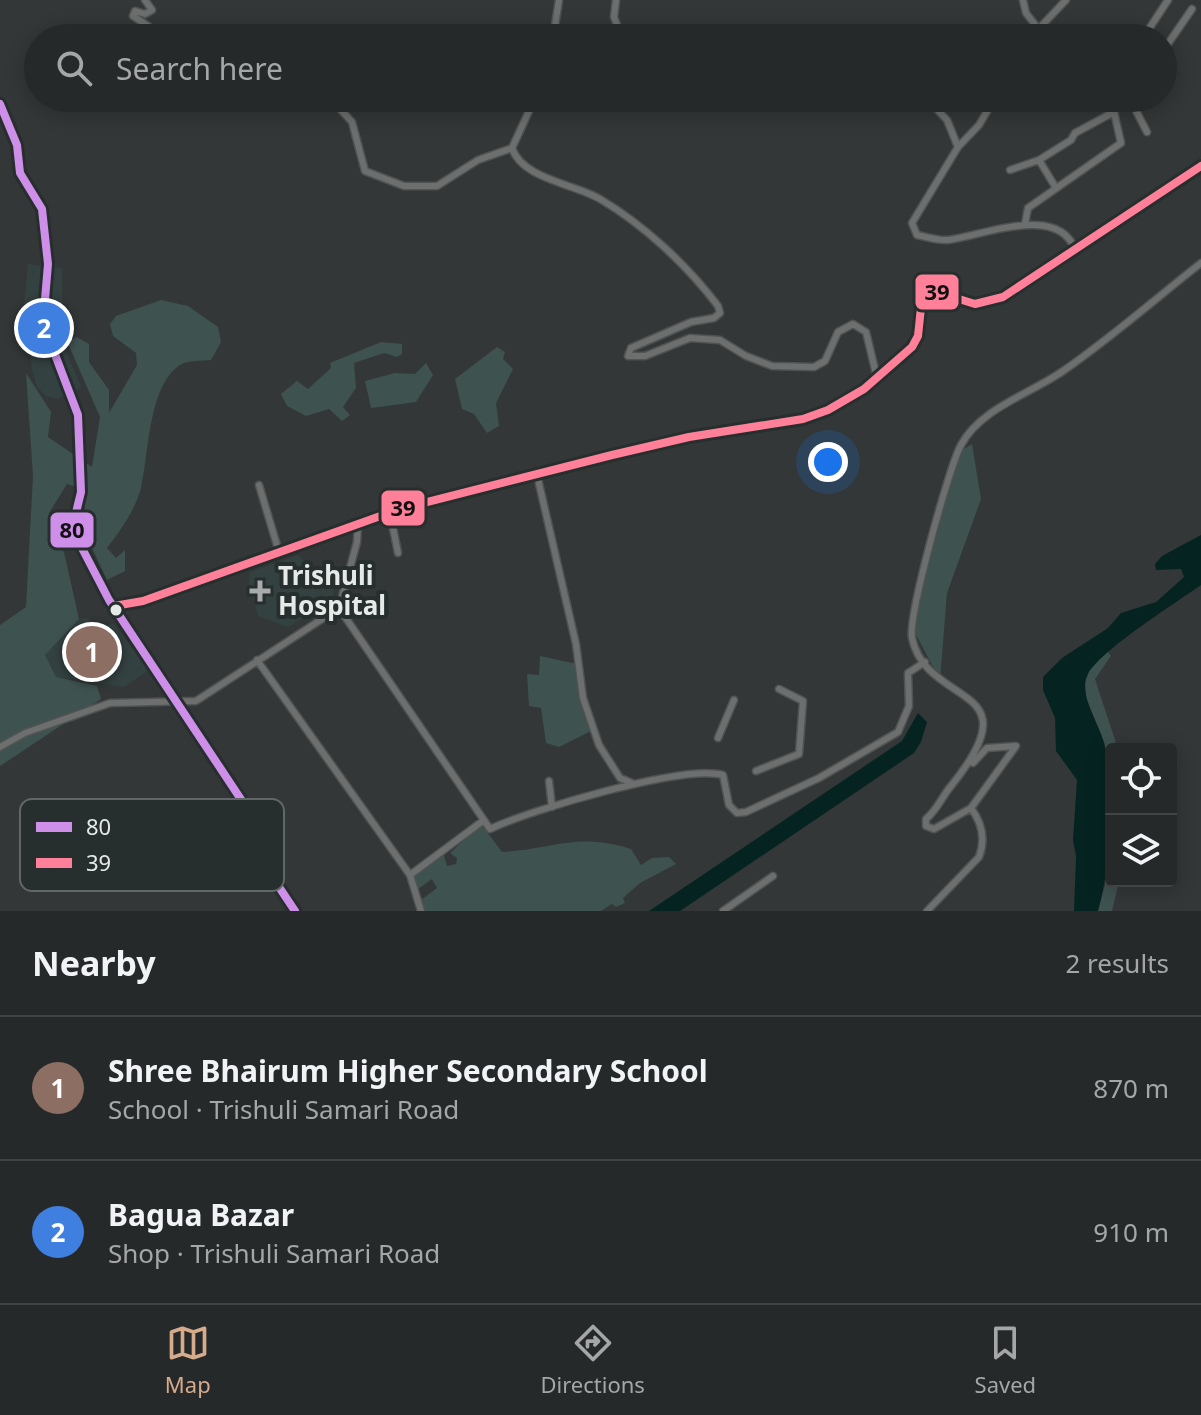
<!DOCTYPE html>
<meta charset="utf-8">
<style>
:root{--surface:#262929;--page:#2e3131;--text:#f1f3f6;--muted:#a4a6a8;--line:#424546;--accent:#d6ab8b}
body{margin:0;font-family:"Noto Sans",sans-serif;background:var(--page);color:var(--text)}
.controls{position:absolute;right:24px;bottom:24px;display:grid;overflow:hidden;border-radius:8px;box-shadow:0 4px 20px #0003}
.controls button{width:72px;height:72px;display:grid;place-items:center;padding:0;border:0;border-bottom:2px solid var(--line);background:var(--surface);color:var(--text);font:40px sans-serif}
.you{position:absolute;left:828px;top:462px;width:28px;height:28px;margin:-20px;border:6px solid #fff;border-radius:50%;background:#1a73e8;box-shadow:0 0 0 12px #1a73e833}
.badge{display:grid;place-items:center;width:52px;height:52px;border-radius:50%;background:var(--accent);color:#fff;font-size:26px;font-weight:700}
.pin{position:absolute;translate:-50% -50%;border:4px solid #fff;box-shadow:0 2px 8px #0006}
.list{margin:0;padding:0;list-style:none}
h2{display:flex;justify-content:space-between;align-items:center;height:104px;margin:0;padding:0 32px;font-size:34px}
h2 small{font-size:26px;font-weight:400;color:var(--muted)}
.list li{display:grid;grid-template-columns:52px 1fr auto;gap:24px;align-items:center;box-sizing:border-box;height:144px;padding:0 32px;border-top:2px solid var(--line)}
.list b{display:block;font-size:30px;white-space:nowrap}
.list p{margin:0;font-size:26px;white-space:nowrap;color:var(--muted)}
.list em{font-size:26px;font-style:normal;color:var(--muted)}
.icon{flex:none;width:44px;height:44px;fill:none;stroke:currentColor;stroke-width:2;stroke-linecap:round;stroke-linejoin:round}
.map{position:relative;flex:none;width:1201px;height:911px;overflow:hidden}
.search{position:absolute;background:var(--surface);box-shadow:0 4px 20px #0003;left:24px;right:24px;top:24px;height:88px;display:flex;align-items:center;gap:20px;box-sizing:border-box;padding:0 28px;border-radius:44px;color:var(--muted);font-size:30px}
.sheet{height:392px;background:var(--surface)}
nav{display:flex;justify-content:space-around;align-items:center;box-sizing:border-box;height:112px;border-top:2px solid var(--line);background:var(--surface);font-size:22px;color:var(--muted)}
nav a{display:grid;justify-items:center;gap:4px}
nav .on{color:var(--accent)}
.map>svg:first-child{display:block}
.built{fill:#334140}
.green{fill:#3e524f}
.water{fill:#052421}
.lines{fill:none;stroke-linecap:round;stroke-linejoin:round}
.street-casing{stroke:#505353;stroke-width:9}
.secondary-casing{stroke:#505353;stroke-width:12}
.street{stroke:#6c6f6e;stroke-width:6}
.secondary{stroke:#6c6f6e;stroke-width:9}
.bus-1-casing{stroke:#272f2e;stroke-width:14}
.bus-2-casing{stroke:#272f2e;stroke-width:14}
.bus-1{stroke:#ce8fe9;stroke-width:8}
.bus-2{stroke:#ff8098;stroke-width:8}
.poi-dot{fill:#a7abab;stroke:#272f2e;stroke-width:3}
.bus-dot{fill:#e5eae9;stroke:#272f2e;stroke-width:3}
.labels{text-anchor:middle;stroke-width:8;stroke-linejoin:round;paint-order:stroke}
.poi-label{font-size:26px;font-weight:bold;fill:#e5eae9;stroke:#272f2e;text-anchor:start}
.key{fill:#272f2e;stroke:#606766;stroke-width:2}
.key-label{font-size:22px;fill:#e5eae9}
.line-badge{stroke:#272f2e;stroke-width:3}
.pale-badge-label{font-size:22px;text-anchor:middle;font-weight:bold;fill:#111}
</style>
<div class="map">
<svg width="1201" height="911" viewBox="0 0 1201 911">
<rect width="100%" height="100%" fill="#333737"/>
<!-- built -->
<path class="built" d="M28,264L62,268L63,344L81,386L76,392L57,399L46,396L37,387L32,369L24,305Z
M298,555L334,591L331,601L288,627L258,616L249,583L250,572Z
M88,618L101,628L113,623L149,670L124,687L56,677L45,655L79,619Z"/>
<!-- green -->
<path class="green" d="M161,300L188,306L218,327L221,342L211,360C201,361 188,360 180,365C148,386 149,454 141,488C135,510 121,530 107,548L116,558L125,550V571L107,580L84,531L85,490L67,484L49,513L55,542L64,552L79,619L45,655L56,677L97,686L101,699L0,766V625L26,607L33,476L26,373L51,412L48,437L92,467L100,417L67,341L77,337L89,344V362L109,390V413L137,365L136,353L113,336L110,324L116,316Z
M381,342L402,344V354L397,357L384,353L354,363L356,388L343,407L350,415L342,421L329,409L306,416L287,406L281,394L297,381L308,389L331,368L330,363Z
M497,347L505,352L503,359L513,369L496,403L499,426L487,433L474,414L462,409L455,379Z
M426,363L433,375L416,402L371,408L365,381L395,373L415,374Z
M972,444L981,499L947,593L940,680L912,627L959,452Z
M1107,651L1111,656L1095,679L1115,740L1116,749H1111V881H1119L1112,911H1098L1105,885V744L1086,698L1085,682L1091,667Z
M540,656L577,664V680L591,731L559,747L546,743L541,708L529,706L527,674L539,675Z
M481,824L502,852C554,849 578,832 631,849L641,865L652,858L669,857L676,864L640,883L623,898L625,903L616,907L612,904L601,911H425L421,900L437,888L432,879L418,889L414,877L443,852L447,866L456,864L457,858L450,853L464,840L463,836Z"/>
<!-- water -->
<path class="water" d="M1201,535V585C1177,602 1096,653 1087,676C1079,695 1098,722 1103,740C1118,787 1111,864 1098,911H1074L1076,856L1073,840L1077,780L1056,751L1055,718L1043,690V677L1062,658L1108,628L1121,613L1156,602L1184,577L1181,569L1156,570L1155,564L1162,556Z
M918,713L927,722L921,742L914,753L680,911H649L902,741Z"/>
<g class="lines">
<defs>
<path id="street" d="M145,0L152,10L145,14L135,11L133,16L166,38
M616,0L614,17L622,38
M1023,0L1026,13L1037,27
M553,38L559,0
M1030,38L1066,0
M1143,38L1168,0
M1163,51L1192,9
M247,98L259,107L267,105L257,98
M330,98L352,122L365,171L404,186H437L478,160L512,148
M535,98L512,148C522,179 575,184 600,199C644,225 687,265 718,306L720,313L714,318L691,322L631,348L628,356H645L690,338L720,340L746,356L772,366L814,367L825,361L838,332L853,324L866,332L877,378
M926,98L947,120L958,147
M995,98L979,125L958,147L912,223L917,235C927,237 938,241 948,240C981,236 1059,203 1075,250
M1118,103L1133,105L1147,132
M1010,170L1039,160
M1056,188L1039,160L1071,140L1075,133L1114,112
M1025,224L1028,208L1121,143L1114,112L1120,98
M537,475L576,644L583,698L599,745L620,778L634,784
M259,485L279,552
M390,513L398,553
M114,606L143,601L400,509L612,455L689,437L803,419L828,410L864,389L912,347L918,336L922,298L930,290L975,304L1003,297L1201,166
M339,608L490,829C530,810 684,764 723,775L729,805L737,813L746,812L819,778L898,732L909,706L908,673L925,662
M257,660L410,875
M718,738L734,700
M0,747L25,733L110,703L196,701L339,608L357,542L358,523
M756,771L799,754L803,701L779,689
M549,781L552,807
M971,808L1016,746L987,748L973,763
M421,911L410,875L484,820
M723,911L773,876
M927,911L979,857C986,839 982,823 971,808L934,829L926,826V819C938,809 941,798 951,786C1036,681 927,709 912,638C908,616 949,467 961,445C981,408 1030,394 1063,371C1111,338 1155,299 1201,263"/>
<path id="secondary" d="M0,104L17,145L20,173L42,209L48,264L43,323L78,415L81,492L72,529L109,600L250,813L265,866L295,911"/>
</defs>
<!-- street casing -->
<use href="#street" class="street-casing"/>
<!-- secondary casing -->
<use href="#secondary" class="secondary-casing"/>
<!-- street -->
<use href="#street" class="street"/>
<!-- secondary -->
<use href="#secondary" class="secondary"/>
<defs>
<path id="bus-1" d="M0,104L17,145L20,173L42,209L48,264L43,323L78,415L81,492L72,529L109,600L250,813L265,866L295,911"/>
<path id="bus-2" d="M114,606L143,601L400,509L612,455L689,437L803,419L828,410L864,389L912,347L918,336L922,298L930,290L975,304L1003,297L1201,166"/>
</defs>
<!-- bus-1 casing -->
<use href="#bus-1" class="bus-1-casing"/>
<!-- bus-2 casing -->
<use href="#bus-2" class="bus-2-casing"/>
<!-- bus-1 -->
<use href="#bus-1" class="bus-1"/>
<!-- bus-2 -->
<use href="#bus-2" class="bus-2"/>
</g>
<!-- markers -->
<path class="poi-dot" d="M256 579h8v8h8v8h-8v8h-8v-8h-8v-8h8z"/>
<circle class="bus-dot" cx="116" cy="610" r="7"/>
<g class="labels">
<!-- poi labels -->
<g class="poi-label">
<text x="278" y="585">Trishuli<tspan x="278" dy="30">Hospital</tspan></text>
</g>
</g>
<!-- legend -->
<rect x="20" y="799" width="264" height="92" rx="12" class="key"/>
<rect x="36" y="822" width="36" height="10" fill="#ce8fe9"/>
<rect x="36" y="858" width="36" height="10" fill="#ff8098"/>
<g class="key-label">
<text x="86" y="835">80</text>
<text x="86" y="871">39</text>
</g>
<g class="line-badge">
<rect x="914" y="273" width="46" height="38" rx="8" fill="#ff8098"/>
<rect x="380" y="489" width="46" height="38" rx="8" fill="#ff8098"/>
<rect x="49" y="511" width="46" height="38" rx="8" fill="#ce8fe9"/>
</g>
<g class="pale-badge-label">
<text x="937" y="300">39</text>
<text x="403" y="516">39</text>
<text x="72" y="538">80</text>
</g>
</svg>
<div class="controls">
<button><svg class="icon" aria-label="locate" viewBox="0 0 24 24"><circle cx="12" cy="12" r="6"/><path d="M12 2v4M12 18v4M2 12h4M18 12h4"/></svg></button>
<button><svg class="icon" aria-label="layers" viewBox="0 0 24 24"><path d="M12 4l9 5-9 5-9-5zM3 14l9 5 9-5"/></svg></button>
</div>
<div class="you"></div>
<div class="pin badge" style="left:92px;top:652px;background:#8d6e63">1</div>
<div class="pin badge" style="left:44px;top:328px;background:#3f7fe0">2</div>
<div class="search"><svg class="icon" aria-label="search" viewBox="0 0 24 24"><circle cx="10" cy="10" r="6"/><path d="M15 15l6 6"/></svg>Search here</div>
</div>
<section class="sheet">
<h2>Nearby<small>2 results</small></h2>
<ul class="list">
<li><span class="badge" style="background:#8d6e63">1</span><div><b>Shree Bhairum Higher Secondary School</b><p>School · Trishuli Samari Road</p></div><em>870 m</em></li>
<li><span class="badge" style="background:#3f7fe0">2</span><div><b>Bagua Bazar</b><p>Shop · Trishuli Samari Road</p></div><em>910 m</em></li>
</ul>
</section>
<nav>
<a class="on"><svg class="icon" aria-label="map" viewBox="0 0 24 24"><path d="M3 6l6-2 6 2 6-2v14l-6 2-6-2-6 2zM9 4v14M15 6v14"/></svg>Map</a>
<a><svg class="icon" aria-label="directions" viewBox="0 0 24 24"><path d="M12 3l9 9-9 9-9-9zM9 14v-3h6M13 9l2 2-2 2"/></svg>Directions</a>
<a><svg class="icon" aria-label="saved" viewBox="0 0 24 24"><path d="M7 4h10v16l-5-4-5 4z"/></svg>Saved</a>
</nav>
